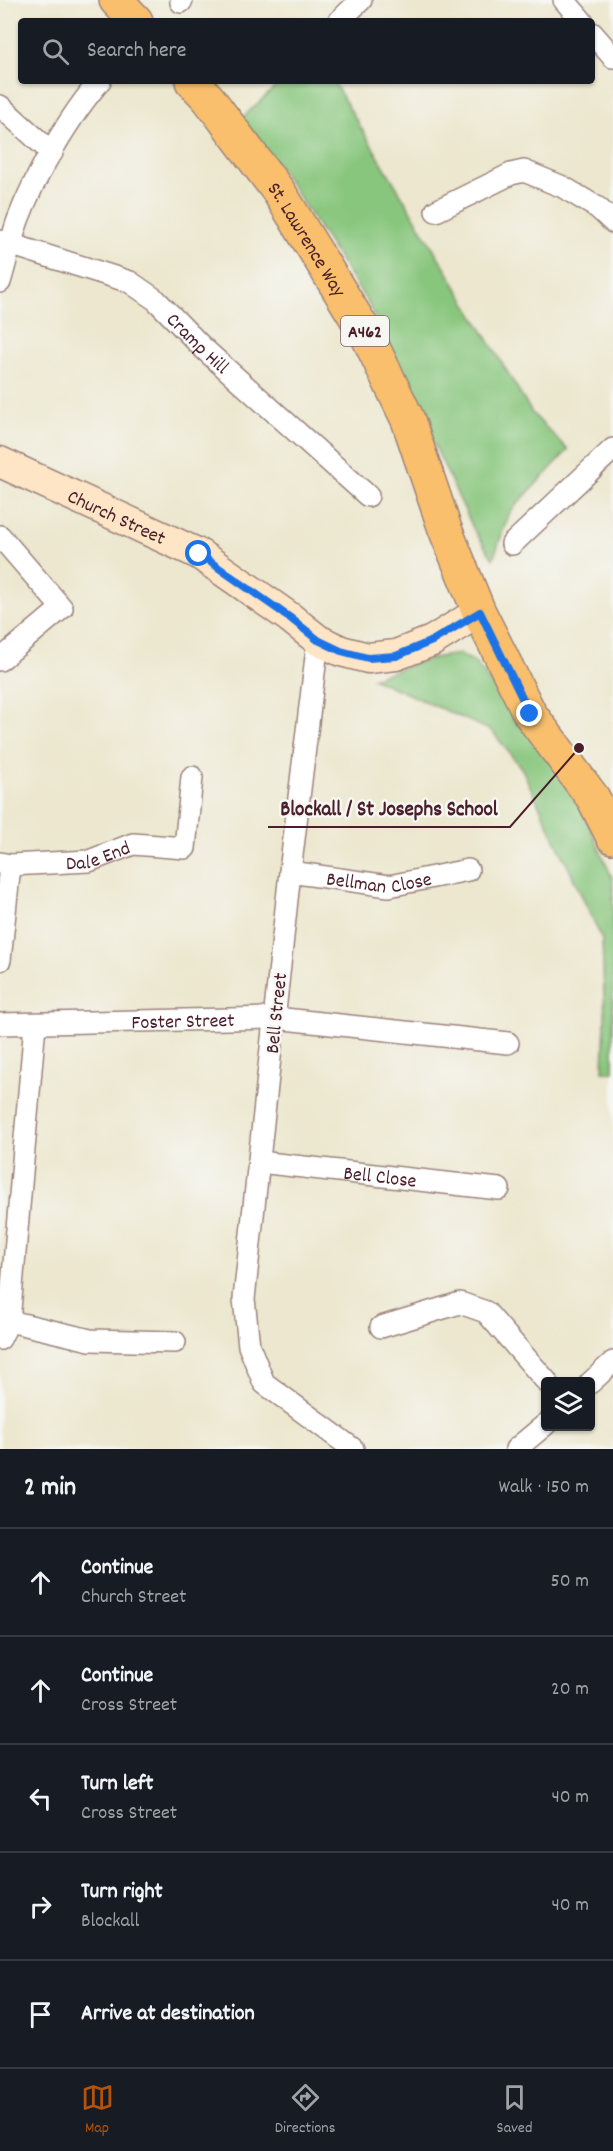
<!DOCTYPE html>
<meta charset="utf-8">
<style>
:root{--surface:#171b24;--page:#20242c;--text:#f1f3f6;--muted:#9ea1a6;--line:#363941;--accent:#b45309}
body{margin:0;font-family:Dekko,sans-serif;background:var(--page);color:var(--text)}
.controls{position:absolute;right:18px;bottom:18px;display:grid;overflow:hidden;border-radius:6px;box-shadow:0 2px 4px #0004}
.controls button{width:54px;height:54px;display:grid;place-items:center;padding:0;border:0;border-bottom:2px solid var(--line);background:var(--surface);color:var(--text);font:30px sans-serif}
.stop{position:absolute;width:18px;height:18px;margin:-14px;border:4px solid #1a73e8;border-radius:50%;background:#fff}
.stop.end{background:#1a73e8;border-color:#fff;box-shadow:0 2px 6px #0008}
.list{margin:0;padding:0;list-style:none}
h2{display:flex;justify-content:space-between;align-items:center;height:78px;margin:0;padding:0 24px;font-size:26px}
h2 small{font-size:20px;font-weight:400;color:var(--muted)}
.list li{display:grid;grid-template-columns:39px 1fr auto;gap:18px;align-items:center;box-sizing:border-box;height:108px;padding:0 24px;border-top:2px solid var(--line)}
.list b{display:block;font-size:22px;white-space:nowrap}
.list p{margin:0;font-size:20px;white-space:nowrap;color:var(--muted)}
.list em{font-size:20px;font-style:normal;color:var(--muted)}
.icon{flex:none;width:33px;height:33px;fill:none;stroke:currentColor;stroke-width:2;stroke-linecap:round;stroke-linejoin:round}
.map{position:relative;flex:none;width:613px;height:1449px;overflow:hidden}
.search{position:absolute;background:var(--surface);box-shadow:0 2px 4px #0004;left:18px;right:18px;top:18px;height:66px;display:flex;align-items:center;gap:15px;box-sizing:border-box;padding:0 21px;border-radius:6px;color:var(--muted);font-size:22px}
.sheet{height:618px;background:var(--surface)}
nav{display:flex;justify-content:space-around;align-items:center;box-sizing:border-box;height:84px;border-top:2px solid var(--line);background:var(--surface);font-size:16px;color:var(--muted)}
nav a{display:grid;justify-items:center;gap:3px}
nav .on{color:var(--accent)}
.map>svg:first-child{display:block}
.green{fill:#88c67d;stroke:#697254;stroke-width:1.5}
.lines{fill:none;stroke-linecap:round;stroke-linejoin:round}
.street-casing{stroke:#9b837c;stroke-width:24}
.secondary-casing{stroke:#9b837c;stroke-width:33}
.primary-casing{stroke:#9b837c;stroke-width:36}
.street{stroke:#fff;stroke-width:21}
.secondary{stroke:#fde5c5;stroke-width:30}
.primary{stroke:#f9bf6d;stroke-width:33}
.route{stroke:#1a73e8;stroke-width:8}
.labels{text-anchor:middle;stroke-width:5;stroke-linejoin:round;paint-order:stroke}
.shield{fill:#f6f6f2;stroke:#7e6067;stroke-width:1.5}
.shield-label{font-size:18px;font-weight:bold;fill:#4a1f2b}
.street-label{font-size:20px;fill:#4a1f2b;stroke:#f6f6f2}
.leader{fill:none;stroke:#4a1f2b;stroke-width:2}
.callout-dot{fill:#4a1f2b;stroke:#f6f6f2;stroke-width:2}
.callout-label{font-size:21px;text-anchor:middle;font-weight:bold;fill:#4a1f2b;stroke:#f6f6f2;stroke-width:5;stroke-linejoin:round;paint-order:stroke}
</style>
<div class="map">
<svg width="613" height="1449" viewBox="0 0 613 1449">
<rect width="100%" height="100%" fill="#f6f6f2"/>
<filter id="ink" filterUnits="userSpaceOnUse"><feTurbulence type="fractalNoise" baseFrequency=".0167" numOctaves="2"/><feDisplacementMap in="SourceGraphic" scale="12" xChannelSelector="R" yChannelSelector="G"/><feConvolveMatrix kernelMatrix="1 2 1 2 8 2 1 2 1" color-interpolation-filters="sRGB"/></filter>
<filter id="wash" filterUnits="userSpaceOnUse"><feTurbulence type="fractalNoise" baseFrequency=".008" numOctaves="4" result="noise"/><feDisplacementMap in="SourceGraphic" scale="24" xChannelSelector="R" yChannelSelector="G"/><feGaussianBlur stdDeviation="1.35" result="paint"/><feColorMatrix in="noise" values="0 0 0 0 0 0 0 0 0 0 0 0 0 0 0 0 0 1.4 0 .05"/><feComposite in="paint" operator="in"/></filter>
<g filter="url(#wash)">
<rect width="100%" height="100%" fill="#ece7ce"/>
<!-- green -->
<path class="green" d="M282,81H333L532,413L568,450L510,512L493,559L474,530L368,303L280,168L241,119Z
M459,654L475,662L575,793L613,880V1072L603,1071L605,1020L602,939L522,769L492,731L372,678L433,658Z"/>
</g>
<g filter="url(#ink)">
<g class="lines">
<defs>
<g id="street">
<path d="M564,0L582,21"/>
<path d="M181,2L182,0"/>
<path d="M339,21L361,0"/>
<path d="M592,33L613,57"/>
<path d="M0,106L52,153"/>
<path d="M436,211L511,174L524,171L563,187L598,208L613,222"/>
<path id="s1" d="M0,241L130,282L156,300L203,348L368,496"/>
<path d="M0,282C6,262 11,240 18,220C34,177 70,115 100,81"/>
<path d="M0,536L62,608L0,660"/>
<path d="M512,544L613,449"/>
<path d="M318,640L290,872L244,1299L249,1346L264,1383L353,1449"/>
<path id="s2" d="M0,863L10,865L89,861L133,844L185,848L192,777"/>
<path id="s3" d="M290,872L389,886L468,870"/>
<path d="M0,960L10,865"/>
<path id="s4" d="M0,1024L275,1018L508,1043"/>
<path id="s5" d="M259,1162L499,1189"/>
<path d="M9,1321L90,1340L175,1342"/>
<path d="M381,1327L460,1303L486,1312L547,1382"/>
<path d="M0,1339L9,1321L35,1024"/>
<path d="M590,1383L613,1362"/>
<path d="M516,1449L546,1424"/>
</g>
<g id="secondary">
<path id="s6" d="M0,462L199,554L289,617L318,640L341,651L368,658L396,655L432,641L479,612"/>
</g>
<g id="primary">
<path d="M116,0L136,21"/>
<path id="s7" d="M192,81L208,98L279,192L368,337L408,420L445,529L479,612L530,714L593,798L613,837"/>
</g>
</defs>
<!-- street casing -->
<use href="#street" class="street-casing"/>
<!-- secondary casing -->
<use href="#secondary" class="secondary-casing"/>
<!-- primary casing -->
<use href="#primary" class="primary-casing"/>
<!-- street -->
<use href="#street" class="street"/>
<!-- secondary -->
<use href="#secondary" class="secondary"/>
<!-- primary -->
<use href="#primary" class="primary"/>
</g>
</g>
<g class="lines" filter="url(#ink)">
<!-- route -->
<path class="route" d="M199,554L289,617L318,640L341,651L368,658L396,656L432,641L480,612L530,714"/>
</g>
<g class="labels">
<!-- shield labels -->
<rect class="shield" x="341" y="316" width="48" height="30" rx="4.5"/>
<g class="shield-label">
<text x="365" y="337">A462</text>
</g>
<!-- street labels -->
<g class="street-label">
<text dy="7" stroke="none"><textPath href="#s7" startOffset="196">St. Lawrence Way</textPath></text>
<text dy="7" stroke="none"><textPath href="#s1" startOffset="228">Cramp Hill</textPath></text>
<text dy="7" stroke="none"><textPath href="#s6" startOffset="129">Church Street</textPath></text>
<text dy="7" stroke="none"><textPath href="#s2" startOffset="99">Dale End</textPath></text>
<text dy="7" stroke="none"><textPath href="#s3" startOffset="90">Bellman Close</textPath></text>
<text transform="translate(275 1013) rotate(-84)" y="7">Bell Street</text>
<text dy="7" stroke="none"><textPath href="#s4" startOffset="183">Foster Street</textPath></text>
<text dy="7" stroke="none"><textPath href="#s5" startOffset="122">Bell Close</textPath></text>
</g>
</g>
<!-- callouts -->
<path class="leader" d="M579 748L510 827H268"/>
<circle class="callout-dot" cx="579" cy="748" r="6"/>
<g class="callout-label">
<text x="389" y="815">Blockall / St Josephs School</text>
</g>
</svg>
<div class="controls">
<button><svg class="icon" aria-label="layers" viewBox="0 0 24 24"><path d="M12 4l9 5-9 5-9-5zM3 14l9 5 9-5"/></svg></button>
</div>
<div class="stop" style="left:199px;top:554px"></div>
<div class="stop end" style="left:530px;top:714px"></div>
<div class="search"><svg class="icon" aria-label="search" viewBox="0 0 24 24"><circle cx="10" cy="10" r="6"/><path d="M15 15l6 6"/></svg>Search here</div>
</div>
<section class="sheet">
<h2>2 min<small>Walk · 150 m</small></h2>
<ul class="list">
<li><svg class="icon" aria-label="ahead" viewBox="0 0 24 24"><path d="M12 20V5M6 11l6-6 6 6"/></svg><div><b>Continue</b><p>Church Street</p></div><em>50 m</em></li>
<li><svg class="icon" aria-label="ahead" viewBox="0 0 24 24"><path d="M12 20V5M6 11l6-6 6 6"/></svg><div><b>Continue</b><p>Cross Street</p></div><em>20 m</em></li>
<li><svg class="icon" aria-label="left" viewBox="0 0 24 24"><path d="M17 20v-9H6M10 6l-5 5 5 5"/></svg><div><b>Turn left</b><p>Cross Street</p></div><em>40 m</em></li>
<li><svg class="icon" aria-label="right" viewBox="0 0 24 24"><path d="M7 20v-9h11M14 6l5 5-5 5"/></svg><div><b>Turn right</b><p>Blockall</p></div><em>40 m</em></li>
<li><svg class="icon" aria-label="arrive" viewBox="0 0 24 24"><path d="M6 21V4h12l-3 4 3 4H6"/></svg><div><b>Arrive at destination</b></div></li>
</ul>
</section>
<nav>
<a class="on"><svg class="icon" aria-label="map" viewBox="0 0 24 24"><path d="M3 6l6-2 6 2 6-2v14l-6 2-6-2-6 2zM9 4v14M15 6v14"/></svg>Map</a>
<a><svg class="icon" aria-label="directions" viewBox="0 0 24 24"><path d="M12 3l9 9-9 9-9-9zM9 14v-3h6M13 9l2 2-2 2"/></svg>Directions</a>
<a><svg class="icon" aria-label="saved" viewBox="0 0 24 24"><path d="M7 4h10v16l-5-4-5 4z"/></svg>Saved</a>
</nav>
